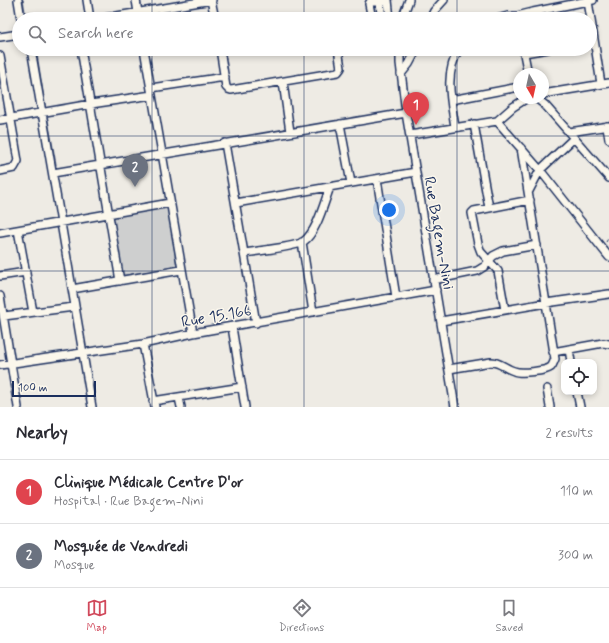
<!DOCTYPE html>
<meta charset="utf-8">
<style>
:root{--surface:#fff;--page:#f7f7f7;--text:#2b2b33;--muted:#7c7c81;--line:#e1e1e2;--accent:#d1495b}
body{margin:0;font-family:Mynerve,sans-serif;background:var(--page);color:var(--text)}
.controls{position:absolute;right:12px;bottom:12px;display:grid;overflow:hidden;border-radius:8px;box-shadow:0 2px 6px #0003}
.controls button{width:36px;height:36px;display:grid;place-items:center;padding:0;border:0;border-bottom:1px solid var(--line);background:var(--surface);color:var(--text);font:20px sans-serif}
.compass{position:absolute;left:513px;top:68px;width:36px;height:36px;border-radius:50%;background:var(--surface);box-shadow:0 2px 6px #0003;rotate:171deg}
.scale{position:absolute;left:12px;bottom:10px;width:84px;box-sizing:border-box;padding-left:4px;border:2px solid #1b2f5e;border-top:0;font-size:11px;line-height:14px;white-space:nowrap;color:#1b2f5e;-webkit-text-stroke:3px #fbf7ec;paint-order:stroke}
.you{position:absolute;left:389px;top:210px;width:14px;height:14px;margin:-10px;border:3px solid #fff;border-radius:50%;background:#1a73e8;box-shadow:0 0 0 6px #1a73e833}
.badge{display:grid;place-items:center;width:26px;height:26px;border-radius:50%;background:var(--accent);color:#fff;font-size:13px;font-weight:700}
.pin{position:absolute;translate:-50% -33px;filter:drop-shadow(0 1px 2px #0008)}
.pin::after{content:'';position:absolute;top:21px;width:14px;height:12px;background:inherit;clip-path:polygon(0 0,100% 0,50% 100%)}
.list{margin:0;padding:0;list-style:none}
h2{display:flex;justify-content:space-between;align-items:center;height:52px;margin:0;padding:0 16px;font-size:17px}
h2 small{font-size:13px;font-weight:400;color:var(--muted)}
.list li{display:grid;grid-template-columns:26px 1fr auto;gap:12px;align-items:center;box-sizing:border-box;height:64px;padding:0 16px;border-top:1px solid var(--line)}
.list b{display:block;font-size:15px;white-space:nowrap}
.list p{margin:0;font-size:13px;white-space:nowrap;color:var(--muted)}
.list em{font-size:13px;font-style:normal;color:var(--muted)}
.icon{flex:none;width:22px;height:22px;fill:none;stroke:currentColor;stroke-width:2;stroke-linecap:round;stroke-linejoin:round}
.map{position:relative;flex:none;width:609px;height:407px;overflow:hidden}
.search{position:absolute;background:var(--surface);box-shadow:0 2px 6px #0003;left:12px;right:12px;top:12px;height:44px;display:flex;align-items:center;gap:10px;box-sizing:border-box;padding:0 14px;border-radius:22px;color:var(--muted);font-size:15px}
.sheet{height:180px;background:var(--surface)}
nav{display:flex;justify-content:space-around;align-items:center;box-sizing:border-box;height:56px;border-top:1px solid var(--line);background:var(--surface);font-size:11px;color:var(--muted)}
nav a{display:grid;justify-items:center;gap:2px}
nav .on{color:var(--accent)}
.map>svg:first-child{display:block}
.green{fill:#cecfcf;stroke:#747f96}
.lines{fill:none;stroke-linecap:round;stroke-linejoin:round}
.stream{stroke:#6d7892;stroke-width:1.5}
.minor-casing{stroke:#1b2f5e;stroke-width:10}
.path{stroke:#1b2f5e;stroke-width:1;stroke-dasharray:3 3;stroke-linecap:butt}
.minor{stroke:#fbf7ec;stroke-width:7}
.grid{fill:none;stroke:#1b2f5e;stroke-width:1;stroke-opacity:0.55}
.labels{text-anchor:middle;stroke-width:3;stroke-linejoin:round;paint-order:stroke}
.street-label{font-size:16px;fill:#1b2f5e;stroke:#fbf7ec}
</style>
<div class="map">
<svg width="609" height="407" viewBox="0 0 609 407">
<rect width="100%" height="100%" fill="#eeebe4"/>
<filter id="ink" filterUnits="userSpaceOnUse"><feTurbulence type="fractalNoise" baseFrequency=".025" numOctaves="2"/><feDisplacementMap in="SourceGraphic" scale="8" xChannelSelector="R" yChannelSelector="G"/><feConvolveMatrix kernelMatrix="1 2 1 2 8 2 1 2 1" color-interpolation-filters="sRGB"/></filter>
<g filter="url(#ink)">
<!-- green -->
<path class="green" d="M168,207L177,267L119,276L110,217Z"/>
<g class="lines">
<!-- stream -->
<path class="stream" d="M23,0L26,19
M36,49L45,105
M47,116L56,165
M57,177L63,215"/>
<defs>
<path id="minor" d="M18,0L21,19
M87,0L90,19
M136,0L139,19
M211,0L215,19
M388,0L390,19
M588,1L601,84
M380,2L382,19
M99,19L212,0
M372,19L369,4L370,2H388
M402,19L409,0
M430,19L434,11L444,0
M497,19L508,16H517L533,12L593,0
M0,37L19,34
M31,49C52,168 72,288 92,407
M81,49L120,281
M144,49L193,333
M220,49L226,87L228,89L231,90L338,72L341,68L338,49
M400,49V63L406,113L455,407
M523,49L528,74
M524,53L548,49
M0,56L18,161L14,168L0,171
M401,74L409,64L417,49
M283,82L290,132
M151,88L225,77
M543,94L609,83
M536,98L545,105L609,178
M451,100L519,87
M0,120L91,104L152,95
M497,121L540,170L609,257
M340,124L351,183
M474,124L489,208
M607,126L609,139
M455,127C451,100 444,74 459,49
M569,132L609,126
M410,135L497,121L513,107L527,98
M225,143L256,323
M53,173L406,113
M377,179L396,297
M529,191L540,170L574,138
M236,203L416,172
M18,230L33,312
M0,233L170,203
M302,242L313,312
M245,253C256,251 295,247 303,242C317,232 324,203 330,187
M0,276L26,272
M433,280L477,271L485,266L493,256L503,251L537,245
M72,289L181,270
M0,296L18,407
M505,310L498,271L481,252L478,244L472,213L474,211L530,200
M4,316L74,307
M441,321L546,303L609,294
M232,327L245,407
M143,344L155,407
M569,349L571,362
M553,352L603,343L609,344
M0,365L143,344L193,333L436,290
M449,369L491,362C500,362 506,369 514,371C520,374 546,371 551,367C553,365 554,361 555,359L521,148
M547,389L550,407
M577,392L580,407
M179,398L181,407
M153,401L242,387"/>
</defs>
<!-- minor casing -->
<use href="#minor" class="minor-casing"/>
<!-- path -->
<path class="path" d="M606,242L609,237"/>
<!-- minor -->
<use href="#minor" class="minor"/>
</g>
</g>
<!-- grid -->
<path class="grid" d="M152,0V19M304,0V19M457,0V19M152,49V407M304,49V407M457,49V407M0,136H609M0,271H609"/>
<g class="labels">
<!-- street labels -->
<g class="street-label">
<text transform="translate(440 233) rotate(80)" y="6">Rue Bagem-Nini</text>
<text transform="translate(216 315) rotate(-10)" y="6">Rue 15.166</text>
</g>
</g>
</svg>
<div class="controls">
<button><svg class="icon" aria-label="locate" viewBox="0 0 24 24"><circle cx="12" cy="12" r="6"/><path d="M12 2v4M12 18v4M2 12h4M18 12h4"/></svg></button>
</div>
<svg class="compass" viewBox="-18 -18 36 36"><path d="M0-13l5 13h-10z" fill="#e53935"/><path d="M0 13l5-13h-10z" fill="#7c7c81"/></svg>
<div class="scale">100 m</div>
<div class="you"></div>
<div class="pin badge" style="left:416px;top:125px;background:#e0444e">1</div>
<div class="pin badge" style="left:135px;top:187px;background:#6b7280">2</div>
<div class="search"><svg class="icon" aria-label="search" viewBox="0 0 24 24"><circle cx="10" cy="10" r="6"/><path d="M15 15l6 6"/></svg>Search here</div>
</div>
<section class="sheet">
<h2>Nearby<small>2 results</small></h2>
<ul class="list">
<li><span class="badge" style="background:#e0444e">1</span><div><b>Clinique Médicale Centre D'or</b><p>Hospital · Rue Bagem-Nini</p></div><em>110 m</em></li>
<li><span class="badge" style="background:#6b7280">2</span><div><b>Mosquée de Vendredi</b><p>Mosque</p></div><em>300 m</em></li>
</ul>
</section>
<nav>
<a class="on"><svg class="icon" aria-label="map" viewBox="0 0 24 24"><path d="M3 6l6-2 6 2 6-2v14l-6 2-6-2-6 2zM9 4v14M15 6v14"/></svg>Map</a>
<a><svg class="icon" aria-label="directions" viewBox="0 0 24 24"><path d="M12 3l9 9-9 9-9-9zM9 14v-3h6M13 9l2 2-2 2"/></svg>Directions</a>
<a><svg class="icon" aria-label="saved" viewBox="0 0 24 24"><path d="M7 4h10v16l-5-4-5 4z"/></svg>Saved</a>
</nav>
